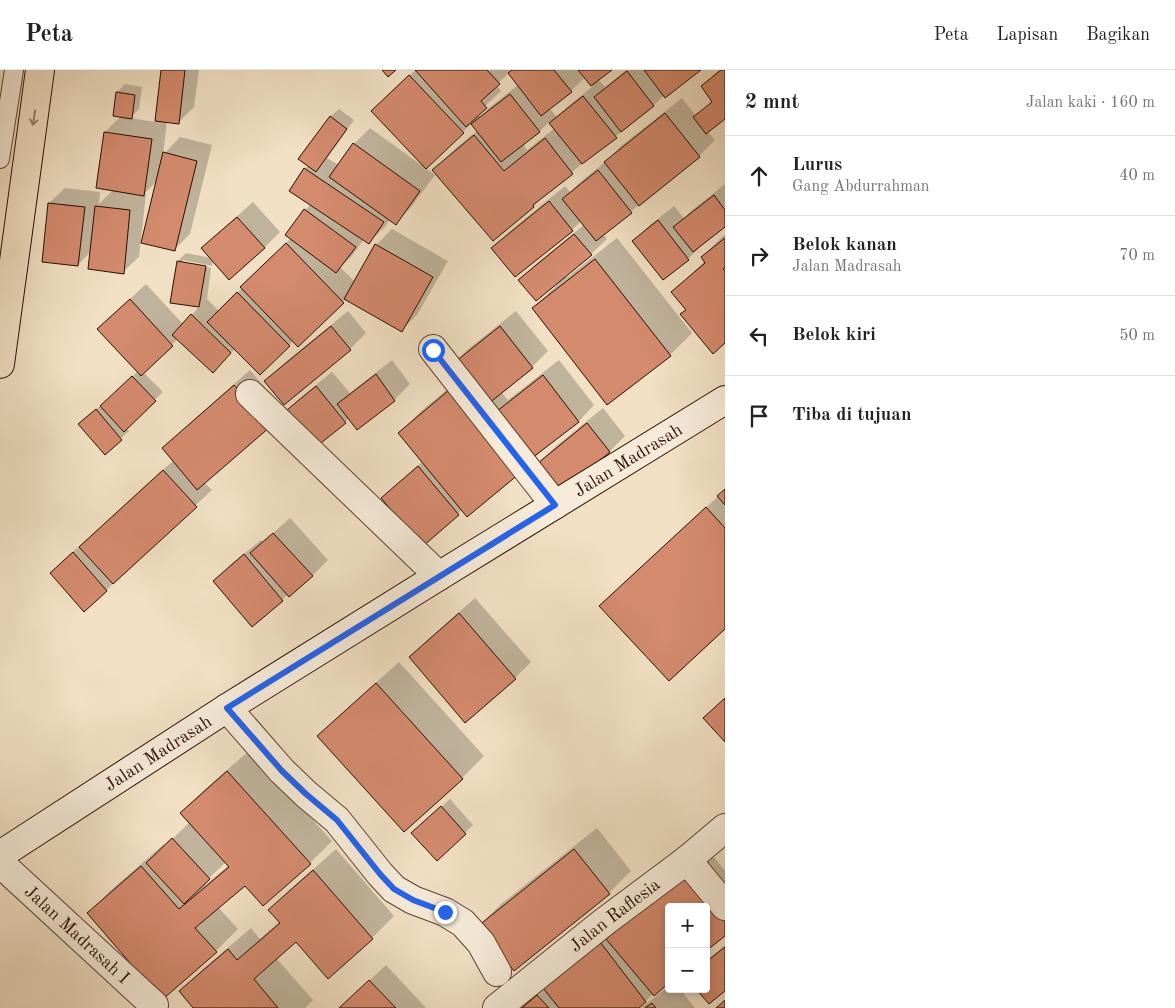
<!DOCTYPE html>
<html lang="id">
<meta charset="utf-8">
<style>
:root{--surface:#fff;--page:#f2f2f2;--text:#202124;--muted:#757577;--line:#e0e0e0}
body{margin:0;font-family:"Old Standard TT",serif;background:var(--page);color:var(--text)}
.controls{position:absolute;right:15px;bottom:15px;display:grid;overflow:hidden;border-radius:5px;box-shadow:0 2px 8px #0003}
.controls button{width:45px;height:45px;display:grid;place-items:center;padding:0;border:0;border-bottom:1px solid var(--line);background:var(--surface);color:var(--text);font:25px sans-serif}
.stop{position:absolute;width:15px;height:15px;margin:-11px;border:4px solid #2563eb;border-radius:50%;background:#fff}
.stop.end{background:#2563eb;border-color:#fff;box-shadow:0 1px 5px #0008}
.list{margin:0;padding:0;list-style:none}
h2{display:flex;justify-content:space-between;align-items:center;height:65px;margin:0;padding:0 20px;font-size:21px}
h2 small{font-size:16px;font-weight:400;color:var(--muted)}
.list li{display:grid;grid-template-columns:32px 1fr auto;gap:15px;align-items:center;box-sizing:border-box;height:80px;padding:0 20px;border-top:1px solid var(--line)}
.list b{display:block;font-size:19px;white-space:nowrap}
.list p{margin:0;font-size:16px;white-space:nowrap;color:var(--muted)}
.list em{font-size:16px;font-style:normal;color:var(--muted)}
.icon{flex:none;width:28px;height:28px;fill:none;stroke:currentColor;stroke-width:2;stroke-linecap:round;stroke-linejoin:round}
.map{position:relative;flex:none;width:725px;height:938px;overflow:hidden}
header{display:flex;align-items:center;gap:30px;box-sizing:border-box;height:70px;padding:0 25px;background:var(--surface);border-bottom:1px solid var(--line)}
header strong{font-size:24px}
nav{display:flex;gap:28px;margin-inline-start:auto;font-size:18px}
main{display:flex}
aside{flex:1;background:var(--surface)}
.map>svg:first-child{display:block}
.shadow{fill:#0003;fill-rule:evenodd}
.building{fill:#d38a6d;stroke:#2a0d01}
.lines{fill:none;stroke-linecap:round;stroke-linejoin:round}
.lane-casing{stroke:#5c4232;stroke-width:20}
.street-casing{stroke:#5c4232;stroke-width:30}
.secondary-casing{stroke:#2a0d01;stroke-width:30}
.primary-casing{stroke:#2a0d01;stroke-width:30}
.lane{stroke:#f6ebd9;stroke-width:18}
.street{stroke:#f6ebd9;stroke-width:28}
.secondary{stroke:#f6ebd9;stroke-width:28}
.primary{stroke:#f1e0c4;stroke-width:28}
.oneway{stroke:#97816c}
.route{stroke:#2563eb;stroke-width:6}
.labels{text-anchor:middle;stroke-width:5;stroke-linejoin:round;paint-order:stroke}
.street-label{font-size:18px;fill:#2a0d01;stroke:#f6ebd9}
</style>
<header>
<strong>Peta</strong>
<nav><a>Peta</a><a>Lapisan</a><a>Bagikan</a></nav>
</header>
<main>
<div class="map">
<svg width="725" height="938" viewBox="0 0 725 938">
<rect width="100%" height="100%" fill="#f1e0c4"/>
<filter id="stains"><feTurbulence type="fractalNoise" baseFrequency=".004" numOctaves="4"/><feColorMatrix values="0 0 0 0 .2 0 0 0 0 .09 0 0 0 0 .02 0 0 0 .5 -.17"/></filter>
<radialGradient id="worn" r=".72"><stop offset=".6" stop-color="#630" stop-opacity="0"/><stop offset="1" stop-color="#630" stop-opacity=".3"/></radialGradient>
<!-- shadow -->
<path class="shadow" d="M162,0H199L194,37L179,52L167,51L163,85L180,67L212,75L190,164L174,180L158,110L144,124H146L139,187L123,202L91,181L78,195L49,133L65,118L100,122L99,134L113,120L105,62L121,46L117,22L125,14L142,17L139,39L130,48L156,52Z
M415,0H610L598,9L605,17L626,0H699L664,25L654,35L545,124L533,136L493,170L434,100L456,78L478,60L472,53L425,98L435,105L411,137L396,153L390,149L385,157L369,172L364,169L352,186L340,197L355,212L376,175L392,159L448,191L417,245L401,261L346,229L298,276L293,271L260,304L235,279L213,301L178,269L143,302L163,322L126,357L129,361L105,383L88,346L105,332L106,333L138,301L115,243L146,214L183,254L200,236L171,232L178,191L186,183L211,188L203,178L218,163L253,132L280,162L264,178L213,190L212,196L183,190V193L211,198L207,229L219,241L242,218L257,202L291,168L287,165L305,140L311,134L305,99L309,95L300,89L331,46L339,39L354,50L327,88L339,95L354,74L370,58L424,97L425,96L388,26ZM509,3L518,15L489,38L480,47L477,44L501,21L496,15ZM585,7L593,16L567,37L557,47L549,38L571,21ZM550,51L555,58L527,80L523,74L540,61Z
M719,0H725V47L708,62L715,70L699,86L603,164L607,169L591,184L565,206L566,208L617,168L692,263L670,285L533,238L558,214L556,213L520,210L536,194L584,155L581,151L572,160L493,178L509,162L565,116L570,122L579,113L609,89L621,76L682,28L696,46L713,30L702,16Z
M725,114V155L704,173L688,189L634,171L650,155L674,136L684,148L691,141Z
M725,164V272L687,239L672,222L705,191L702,187Z
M348,241L366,263L350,279L284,334L266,311L282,295Z
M516,241L548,281L532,297L501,322L508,330L559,290L594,335L579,351L545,377L524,398L463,439L422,475L382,429L398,413L423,391L399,363L421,341L461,308L451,296L467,280Z
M392,290L410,314L394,330L358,358L350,348L345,352L282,342L204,412L212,420L122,504L107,520L84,540L52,503L67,487L174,390L163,378L179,363L250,300L286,342L299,329L332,302L350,323Z
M603,338L625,366L609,382L539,393L555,377Z
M725,420V557L623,514Z
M290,448L328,490L312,506L288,524L282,530L214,511L230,495L261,470L263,472Z
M475,528L531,592L515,608L410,587L426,571Z
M399,592L484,686L462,708L319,666L341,644Z
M250,680L332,771L310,793L245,814L218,837L238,859L216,881L89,843L110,821L164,774L165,776L190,752L181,743L203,721ZM226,792L229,795L205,815L204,813Z
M450,729L473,755L437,789L421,756Z
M597,758L631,801L609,823L514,899L479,856L501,834Z
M336,779L394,846L372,868L296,870L276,888L313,930L305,938H195L181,921L203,899L251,858L260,869L280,851L270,840L292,818Z
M709,781L725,801V864L706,837H669L654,923L646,931L637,938H520Z
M725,875V919H706V891Z
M386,895L426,938H341L357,922Z
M669,916V919H680L695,938H641Z"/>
<!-- building -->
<path class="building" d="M161,0H185L179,54L155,51Z
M382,0H396L388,7Z
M415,0H487L500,14L481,31L487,38L466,57Z
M512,0H554L572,22L541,46L508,3Z
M578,0H612L591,16Z
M644,0H701L665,28Z
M721,0H725V49L706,64L693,47L712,32L701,16Z
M627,1L654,36L621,62L594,27Z
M409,5L464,63L426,99L371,41Z
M116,22L135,25L132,49L113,46Z
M510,24L540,62L501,92L471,54Z
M583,26L617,68L582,94L549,53Z
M665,43L700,87L639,136L604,92Z
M330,46L347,59L316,102L298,89Z
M104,62L152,69L144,126L96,118Z
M474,65L504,101L545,68L573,104L533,135L534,137L493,171L432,100Z
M353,73L420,121L396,155L329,107Z
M163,82L197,91L175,181L141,173Z
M304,98L384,152L369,174L289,121Z
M598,100L632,143L596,171L562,129Z
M714,125L725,140V157L693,182L673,157Z
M549,131L573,161L515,207L491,178Z
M48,133L85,137L78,196L42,192Z
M95,136L130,140L124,204L88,199Z
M304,139L356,177L336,203L285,165Z
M237,147L265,178L229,210L201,178Z
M658,150L689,190L663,210L632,171Z
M574,164L592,185L536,231L518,210Z
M725,168V198L723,199L725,201V273L713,284L680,244L686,240L671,222L705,193L701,187Z
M286,173L344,233L298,277L240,217Z
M375,174L433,207L402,262L344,229Z
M595,189L671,286L607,335L532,238Z
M177,191L206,196L199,237L170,233Z
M237,222L290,276L260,305L207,252Z
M130,229L173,276L141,306L97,259Z
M191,244L231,283L213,303L172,265Z
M331,256L351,280L284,335L264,311Z
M500,256L533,298L483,338L450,296Z
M376,304L395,331L357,360L337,334Z
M543,305L579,352L528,391L492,345Z
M132,306L156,331L124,362L100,336Z
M234,315L270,357L197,420L162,378Z
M455,315L525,399L467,447L398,363Z
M316,316L346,353L311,381L282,344Z
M96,339L122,370L105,385L78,354Z
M587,353L610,382L561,422L538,393Z
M418,396L459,445L422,477L381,428Z
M163,400L197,437L113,514L79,477Z
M725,419V435L717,426Z
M706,437L725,458V559L669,611L599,536Z
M273,463L313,506L289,527L250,483Z
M73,482L107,521L84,542L50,503Z
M244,484L283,531L252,557L213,511Z
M459,543L516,609L465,653L409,587Z
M376,613L463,709L404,762L317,666Z
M725,628V672L703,648Z
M227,701L311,794L263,836L245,816L195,858L217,882L162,930L87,843L141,796L179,839L229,797L180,743Z
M441,736L466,764L437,791L411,763Z
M172,768L210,809L184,834L146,793Z
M574,779L610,824L514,901L478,856Z
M313,800L373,869L328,909L296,872L254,909L278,938H193L179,921L228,879L237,890L280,853L268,840Z
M686,802L725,849V866L706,881V837H669V913L654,926L606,869Z
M597,868L646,932L639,938H559L539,913Z
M725,877V921L709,934L696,919H706V892Z
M369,910L396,938H339Z
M537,925L549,938H522Z
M725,930V938H716Z
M652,933L656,938H645Z"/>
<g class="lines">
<defs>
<path id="lane" d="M0,89L14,0"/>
<g id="street">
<path d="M433,279L555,435"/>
<path d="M250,324L439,506"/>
<path d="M227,638L282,701L306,724L337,750L380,804L394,819L413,830L445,842L463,853L481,873L497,902"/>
<path d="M687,790L725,758"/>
<path id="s1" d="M0,793L154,935"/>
<path id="s2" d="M497,938L604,852L687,790L725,836"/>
</g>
<g id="secondary">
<path id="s3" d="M0,785L227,638L439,506L725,330"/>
</g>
<path id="primary" d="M0,294L40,0"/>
</defs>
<!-- lane casing -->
<use href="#lane" class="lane-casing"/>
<!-- street casing -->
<use href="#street" class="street-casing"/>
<!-- secondary casing -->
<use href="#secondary" class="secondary-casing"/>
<!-- primary casing -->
<use href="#primary" class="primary-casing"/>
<!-- lane -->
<use href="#lane" class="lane"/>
<!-- street -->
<use href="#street" class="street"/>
<!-- secondary -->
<use href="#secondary" class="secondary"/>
<!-- primary -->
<use href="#primary" class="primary"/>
</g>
<!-- one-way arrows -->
<defs><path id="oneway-shaft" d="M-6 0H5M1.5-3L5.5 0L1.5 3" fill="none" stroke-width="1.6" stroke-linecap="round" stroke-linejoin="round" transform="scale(1.25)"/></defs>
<use class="oneway" href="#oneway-shaft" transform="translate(34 48) rotate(98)"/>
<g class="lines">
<!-- route -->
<path class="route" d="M433,280L555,435L227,638L282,701L306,724L337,750L380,804L394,819L413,830L445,842"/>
</g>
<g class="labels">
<!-- street labels -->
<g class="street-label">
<text dy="6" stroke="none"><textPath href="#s3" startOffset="742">Jalan Madrasah</textPath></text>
<text dy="6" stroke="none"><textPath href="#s3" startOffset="188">Jalan Madrasah</textPath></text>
<text dy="6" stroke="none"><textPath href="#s2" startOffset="150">Jalan Raflesia</textPath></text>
<text dy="6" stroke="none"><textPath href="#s1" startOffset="105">Jalan Madrasah I</textPath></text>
</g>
</g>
<rect width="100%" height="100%" filter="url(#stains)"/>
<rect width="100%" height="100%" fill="url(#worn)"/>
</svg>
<div class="controls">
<button>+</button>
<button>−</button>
</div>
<div class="stop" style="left:433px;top:280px"></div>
<div class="stop end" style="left:445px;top:842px"></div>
</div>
<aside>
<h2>2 mnt<small>Jalan kaki · 160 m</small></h2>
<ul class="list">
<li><svg class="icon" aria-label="ahead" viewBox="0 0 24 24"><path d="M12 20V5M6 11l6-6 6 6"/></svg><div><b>Lurus</b><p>Gang Abdurrahman</p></div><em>40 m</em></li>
<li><svg class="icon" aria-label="right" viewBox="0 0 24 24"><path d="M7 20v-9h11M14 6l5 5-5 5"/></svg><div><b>Belok kanan</b><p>Jalan Madrasah</p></div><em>70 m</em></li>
<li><svg class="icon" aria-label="left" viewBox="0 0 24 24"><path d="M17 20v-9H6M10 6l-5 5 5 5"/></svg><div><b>Belok kiri</b></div><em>50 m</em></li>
<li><svg class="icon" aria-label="arrive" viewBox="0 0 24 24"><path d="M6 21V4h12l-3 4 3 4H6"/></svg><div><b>Tiba di tujuan</b></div></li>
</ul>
</aside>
</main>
